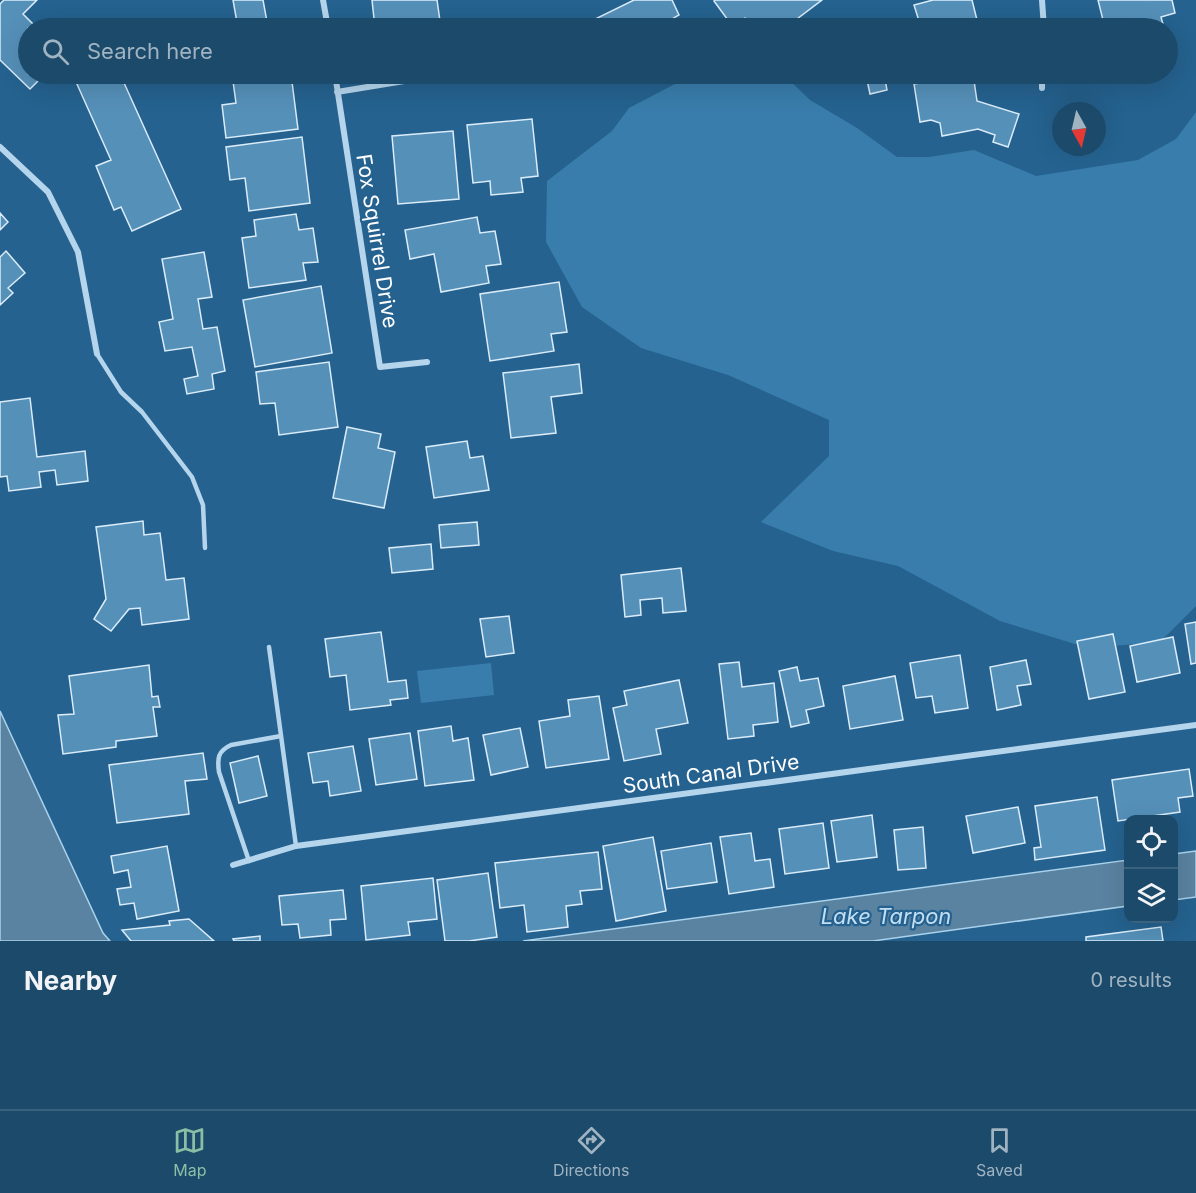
<!DOCTYPE html>
<style>
:root{--surface:#1c4a6b;--page:#255171;--text:#f1f3f6;--muted:#a0b3c1;--line:#3a627e;--accent:#8abfa5}
body{margin:0;font-family:Inter,sans-serif;background:var(--page);color:var(--text)}
.controls{position:absolute;right:18px;bottom:18px;display:grid;overflow:hidden;border-radius:12px;box-shadow:0 6px 24px #0002}
.controls button{width:54px;height:54px;display:grid;place-items:center;padding:0;border:0;border-bottom:2px solid var(--line);background:var(--surface);color:var(--text);font:30px sans-serif}
.compass{position:absolute;left:1052px;top:102px;width:54px;height:54px;border-radius:50%;background:var(--surface);box-shadow:0 6px 24px #0002;rotate:172deg}
.list{margin:0;padding:0;list-style:none}
h2{display:flex;justify-content:space-between;align-items:center;height:78px;margin:0;padding:0 24px;font-size:26px}
h2 small{font-size:20px;font-weight:400;color:var(--muted)}
.icon{flex:none;width:33px;height:33px;fill:none;stroke:currentColor;stroke-width:2;stroke-linecap:round;stroke-linejoin:round}
.map{position:relative;flex:none;width:1196px;height:941px;overflow:hidden}
.search{position:absolute;background:var(--surface);box-shadow:0 6px 24px #0002;left:18px;right:18px;top:18px;height:66px;display:flex;align-items:center;gap:15px;box-sizing:border-box;padding:0 21px;border-radius:33px;color:var(--muted);font-size:22px}
.sheet{height:168px;background:var(--surface)}
nav{display:flex;justify-content:space-around;align-items:center;box-sizing:border-box;height:84px;border-top:2px solid var(--line);background:var(--surface);font-size:16px;color:var(--muted)}
nav a{display:grid;justify-items:center;gap:3px}
nav .on{color:var(--accent)}
.map>svg:first-child{display:block}
.green{fill:#397dac}
.water{fill:#5a83a1;stroke:#aad2ec;stroke-width:1.5}
.building{fill:#5590b9;stroke:#daecf9;stroke-width:1.5}
.lines{fill:none;stroke-linecap:round;stroke-linejoin:round}
.service{stroke:#b5d5ec;stroke-width:4.5}
.minor{stroke:#b5d5ec;stroke-width:6}
.labels{text-anchor:middle;stroke-width:4.5;stroke-linejoin:round;paint-order:stroke}
.street-label{font-size:21px;fill:#fff;stroke:#25628f}
.water-label{font-size:22px;font-style:italic;fill:#c2dff3;stroke:#25628f}
</style>
<div class="map">
<svg width="1196" height="941" viewBox="0 0 1196 941">
<rect width="100%" height="100%" fill="#25628f"/>
<!-- green -->
<path class="green" d="M694,74H783L810,100L857,128L897,157H929L974,150L1036,176L1138,160L1176,139L1196,112V606L1160,642L1088,648L1000,621L898,566L833,551L761,522L829,456V420L728,375L641,348L582,307L546,242L547,181L612,131L629,108Z
M491,663L494,695L421,703L417,671Z"/>
<!-- water -->
<path class="water" d="M0,711L103,933L110,941H0Z
M1196,851V897L1174,900V854Z
M1128,860V906L873,941H523Z"/>
<!-- building -->
<path class="building" d="M4,0H37L23,14L37,28H28V74H45L30,89L0,60V4Z
M233,0H263L267,22L281,20L283,28H233H238Z
M372,0H437L441,28H408L407,24L375,28Z
M634,0H672L679,15L665,23L667,28H594L591,21Z
M715,0H822L785,28H752L745,18L733,27L714,1Z
M933,0H972L979,28H906L905,24L919,21L914,5Z
M1098,0H1172L1175,13L1161,17L1164,28H1105Z
M96,74H120L181,209L132,231L121,207L114,210L96,166L111,160L76,82Z
M232,74H291L298,129L226,138L222,105L236,103Z
M616,74H635L620,81Z
M826,74H884L887,90L870,94L866,75L828,83Z
M973,74L977,101L1019,114L1008,147L993,142L995,135L978,129L942,136L940,123L931,120L920,122L914,84Z
M532,119L538,176L521,178L523,192L491,195L490,181L473,183L467,125Z
M453,131L459,199L398,204L392,136Z
M302,137L310,203L249,211L245,178L230,180L226,147Z
M0,213L8,222L0,230Z
M296,214L299,230L313,228L318,262L303,263L306,280L249,288L242,238L256,236L254,220Z
M477,217L480,233L495,231L501,264L486,266L489,283L441,292L434,254L410,259L405,230Z
M6,251L25,273L8,288L13,293L0,305V257Z
M204,252L212,297L198,299L203,329L217,327L225,371L212,374L214,389L187,394L184,379L198,376L192,347L165,351L159,322L173,319L162,259Z
M559,282L567,332L551,334L554,351L490,361L480,294Z
M321,286L332,353L255,367L243,300Z
M329,362L338,427L279,435L275,403L260,404L256,372Z
M579,364L582,393L551,397L556,433L511,438L503,373Z
M30,398L37,457L85,451L88,481L57,485L55,470L39,472L41,487L9,491L7,476L0,477V402Z
M347,427L381,434L378,448L395,452L384,508L333,498Z
M467,441L470,458L483,456L489,490L434,498L426,447Z
M143,521L144,535L160,533L166,580L184,578L189,619L142,625L140,608L129,609L111,631L94,619L106,599L96,527Z
M477,522L479,545L441,548L439,525Z
M431,544L433,569L392,573L389,548Z
M681,568L686,611L663,613L662,598L640,600L641,615L625,617L621,575Z
M509,616L514,653L486,657L480,619Z
M1196,622V663L1191,664L1185,624Z
M381,632L388,682L406,680L408,698L390,700L391,705L350,710L346,675L330,677L325,639Z
M1113,634L1125,692L1089,699L1077,641Z
M1173,637L1180,673L1137,682L1130,646Z
M960,655L968,708L935,713L932,696L916,698L910,663Z
M1026,660L1031,684L1017,686L1021,705L997,710L990,667Z
M739,662L742,687L774,683L778,722L753,725L754,736L728,739L719,664Z
M149,665L152,697L158,696L160,707H153L157,736L116,741V747L63,754L58,715L74,714L69,676Z
M797,667L800,681L818,678L824,706L806,710L809,723L791,727L779,671Z
M895,676L903,720L850,729L843,686Z
M679,680L688,723L656,729L661,754L624,761L613,708L627,705L624,691Z
M599,696L609,759L546,768L539,721L570,716L568,700Z
M451,726L453,741L468,738L474,780L425,786L418,731Z
M520,728L528,767L491,775L483,735Z
M410,733L417,779L376,785L369,739Z
M353,746L361,791L330,796L328,781L313,783L308,753Z
M203,753L207,779L185,781L189,814L117,823L109,765Z
M258,756L267,796L239,803L230,763Z
M1189,769L1193,796L1178,798L1180,812L1118,821L1112,780Z
M1097,797L1105,850L1035,860L1034,848L1041,847L1035,806Z
M1018,807L1025,843L973,853L966,816Z
M872,815L877,857L837,862L831,821Z
M823,823L829,868L785,874L779,829Z
M923,827L926,868L898,870L894,830Z
M751,833L755,861L770,859L774,887L729,894L720,837Z
M653,837L666,911L616,921L603,846Z
M711,843L717,882L667,889L661,851Z
M167,846L179,911L137,919L134,903L120,905L117,889L131,887L128,870L114,873L111,856Z
M598,852L602,889L580,891L582,904L566,906L568,927L527,932L524,905L500,908L495,863Z
M488,873L497,937L469,941H445L437,880Z
M433,878L437,919L408,922L410,935L366,940L361,886Z
M343,890L346,919L330,920L331,935L300,938L298,924L282,925L279,896Z
M189,919L214,941H131L122,930L170,925L169,921Z
M1161,927L1163,941H1086V937Z
M260,936V941H234L233,939Z"/>
<g class="lines">
<!-- service -->
<path class="service" d="M97,354L121,392L142,412L192,477L203,505L205,548
M269,647L296,846
M249,861L219,772C217,758 218,751 231,745L281,736"/>
<!-- minor -->
<path class="minor" d="M323,0L328,28
M1042,0L1044,28
M335,74L380,367L427,362
M1042,88V74
M337,92L447,74
M0,147L48,192L78,252L97,354
M233,865L296,846L1196,725"/>
</g>
<g class="labels">
<!-- street labels -->
<g class="street-label">
<text transform="translate(377 241) rotate(81)" y="7">Fox Squirrel Drive</text>
<text transform="translate(711 774) rotate(-8)" y="7">South Canal Drive</text>
</g>
<!-- water labels -->
<g class="water-label">
<text x="886" y="924">Lake Tarpon</text>
</g>
</g>
</svg>
<div class="controls">
<button><svg class="icon" aria-label="locate" viewBox="0 0 24 24"><circle cx="12" cy="12" r="6"/><path d="M12 2v4M12 18v4M2 12h4M18 12h4"/></svg></button>
<button><svg class="icon" aria-label="layers" viewBox="0 0 24 24"><path d="M12 4l9 5-9 5-9-5zM3 14l9 5 9-5"/></svg></button>
</div>
<svg class="compass" viewBox="-18 -18 36 36"><path d="M0-13l5 13h-10z" fill="#e53935"/><path d="M0 13l5-13h-10z" fill="#a0b3c1"/></svg>
<div class="search"><svg class="icon" aria-label="search" viewBox="0 0 24 24"><circle cx="10" cy="10" r="6"/><path d="M15 15l6 6"/></svg>Search here</div>
</div>
<section class="sheet">
<h2>Nearby<small>0 results</small></h2>
<ul class="list">
</ul>
</section>
<nav>
<a class="on"><svg class="icon" aria-label="map" viewBox="0 0 24 24"><path d="M3 6l6-2 6 2 6-2v14l-6 2-6-2-6 2zM9 4v14M15 6v14"/></svg>Map</a>
<a><svg class="icon" aria-label="directions" viewBox="0 0 24 24"><path d="M12 3l9 9-9 9-9-9zM9 14v-3h6M13 9l2 2-2 2"/></svg>Directions</a>
<a><svg class="icon" aria-label="saved" viewBox="0 0 24 24"><path d="M7 4h10v16l-5-4-5 4z"/></svg>Saved</a>
</nav>
